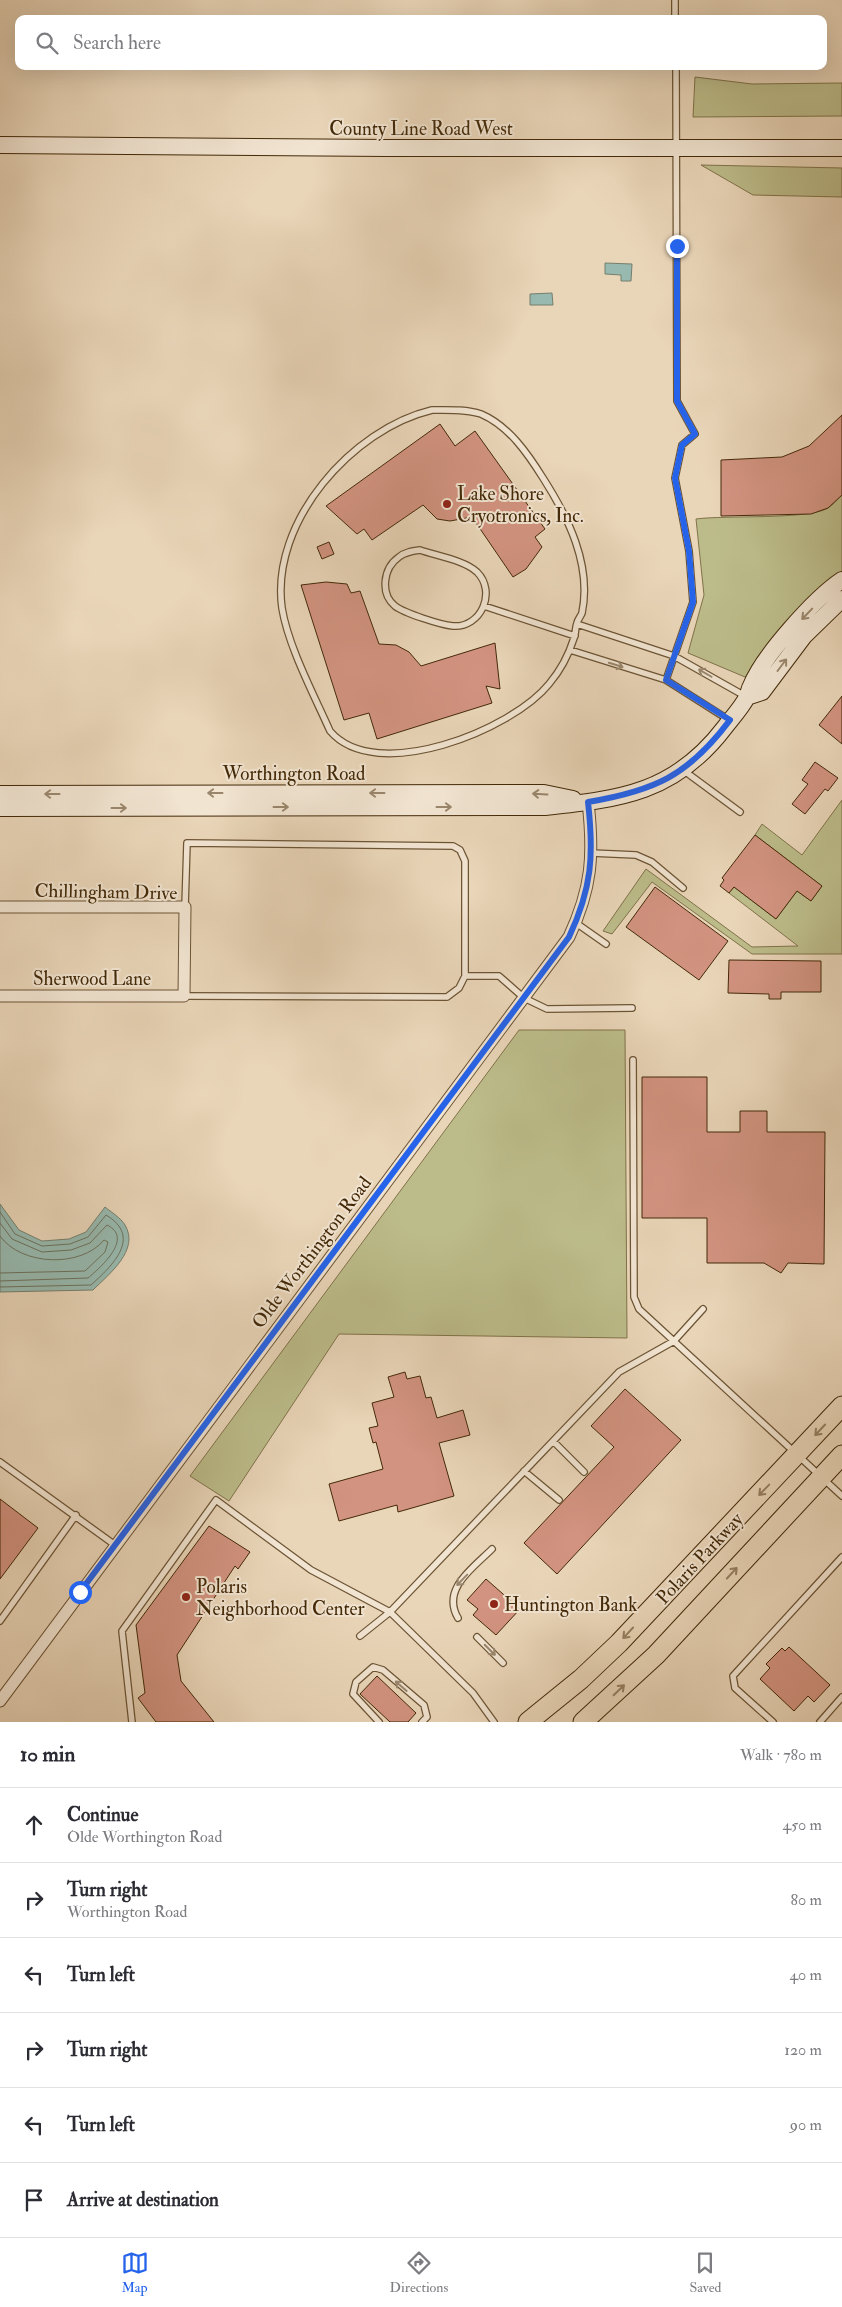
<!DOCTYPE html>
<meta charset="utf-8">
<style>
:root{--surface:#fff;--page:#f7f7f7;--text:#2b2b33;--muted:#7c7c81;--line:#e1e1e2;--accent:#2563eb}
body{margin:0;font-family:"IM FELL Double Pica",serif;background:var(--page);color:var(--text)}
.stop{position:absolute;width:15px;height:15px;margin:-11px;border:4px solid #2563eb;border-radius:50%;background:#fff}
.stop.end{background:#2563eb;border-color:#fff;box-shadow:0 1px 5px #0008}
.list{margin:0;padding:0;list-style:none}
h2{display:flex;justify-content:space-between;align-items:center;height:65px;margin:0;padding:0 20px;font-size:21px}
h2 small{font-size:16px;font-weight:400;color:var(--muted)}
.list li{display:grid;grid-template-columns:32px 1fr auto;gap:15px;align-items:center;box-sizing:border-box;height:75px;padding:0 20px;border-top:1px solid var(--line)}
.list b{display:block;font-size:19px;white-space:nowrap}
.list p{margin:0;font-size:16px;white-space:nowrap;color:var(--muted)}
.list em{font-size:16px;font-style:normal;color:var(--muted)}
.icon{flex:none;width:28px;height:28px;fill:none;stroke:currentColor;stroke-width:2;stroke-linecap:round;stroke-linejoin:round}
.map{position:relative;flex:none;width:842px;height:1722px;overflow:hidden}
.search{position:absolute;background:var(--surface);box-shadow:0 5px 20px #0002;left:15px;right:15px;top:15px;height:55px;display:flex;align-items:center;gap:12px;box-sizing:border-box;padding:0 18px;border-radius:10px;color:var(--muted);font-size:19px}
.sheet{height:515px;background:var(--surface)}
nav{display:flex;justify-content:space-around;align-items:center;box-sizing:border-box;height:70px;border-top:1px solid var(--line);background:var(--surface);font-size:14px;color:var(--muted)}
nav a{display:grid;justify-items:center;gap:2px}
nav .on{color:var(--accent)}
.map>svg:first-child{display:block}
.green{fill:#bcbc8a;stroke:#807249}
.water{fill:#97b9af;stroke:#757f6c}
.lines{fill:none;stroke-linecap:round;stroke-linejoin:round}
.shore{stroke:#6d715c;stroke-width:1}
.building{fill:#d29380;stroke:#432908}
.lane-casing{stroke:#6c5434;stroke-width:8}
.street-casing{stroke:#6c5434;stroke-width:13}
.secondary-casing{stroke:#432908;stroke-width:18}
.primary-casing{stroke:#432908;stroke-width:21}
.lane{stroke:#f1e4d1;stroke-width:5.5}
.street{stroke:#f1e4d1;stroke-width:11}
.secondary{stroke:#f1e4d1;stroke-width:16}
.primary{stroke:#e9d5b8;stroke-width:19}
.oneway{stroke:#9a866c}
.oneway2{stroke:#967f60}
.route{stroke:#2563eb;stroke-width:6}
.poi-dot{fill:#8f2418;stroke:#f1e4d1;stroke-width:2}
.labels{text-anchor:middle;stroke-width:4;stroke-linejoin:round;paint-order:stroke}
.street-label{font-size:19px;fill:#432908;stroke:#f1e4d1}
.poi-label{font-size:19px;fill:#432908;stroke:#f1e4d1;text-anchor:start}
</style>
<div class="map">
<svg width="842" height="1722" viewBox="0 0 842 1722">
<rect width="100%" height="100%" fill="#e9d5b8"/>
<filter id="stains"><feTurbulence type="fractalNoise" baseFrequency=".004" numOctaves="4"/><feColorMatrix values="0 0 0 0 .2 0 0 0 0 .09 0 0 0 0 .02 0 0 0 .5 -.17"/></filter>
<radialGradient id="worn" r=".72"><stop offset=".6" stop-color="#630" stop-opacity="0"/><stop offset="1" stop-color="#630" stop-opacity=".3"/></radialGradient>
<!-- green -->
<path class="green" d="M695,77L752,84L842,83V116L693,117Z
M701,165L842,168V197L753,195Z
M842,495V573L745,677L688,653L704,595L696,519C725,515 809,520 828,508C833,505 838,499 842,495Z
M842,800V954H752L652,882L612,934L603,931L646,869L752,947L798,946L729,893L734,887L776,919L797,891L811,901L822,886L755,835L762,824L802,855Z
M519,1030H625L627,1338L339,1334L229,1501L190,1476Z"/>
<!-- water -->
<path class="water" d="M605,263L632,264L631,281H621V275L605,274Z
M552,293L553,305H530V294Z
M0,1204L19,1230L42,1241L69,1239L86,1232L105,1207C111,1212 121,1218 125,1225C140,1250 109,1274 93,1290L0,1292Z"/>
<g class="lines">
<!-- shore -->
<path class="shore" d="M0,1212L15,1234L42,1246L70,1244L88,1237L106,1215C143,1237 112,1266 91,1285L0,1287
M0,1223L12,1239L42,1252L71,1250L90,1243L107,1225C134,1238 101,1267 88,1278L0,1281
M0,1236C21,1266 81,1268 104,1240L108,1242L105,1252L85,1271L0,1273"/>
</g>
<!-- building -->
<path class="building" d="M842,415V495L828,508L811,514L721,516V460L782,457L809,446Z
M440,424L455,446L475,431L545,529L535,537L542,547L526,569L513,577L472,517L450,521L437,519L423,505L372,540L364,529L357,534L326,506Z
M329,542L334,554L322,559L317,547Z
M326,582L347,584L351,593L360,591L379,644L396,645L409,652L421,666L495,643L500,689L486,686L492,703L377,739L369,713L344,720L301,585Z
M842,696V744L819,725Z
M815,762L838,778L828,791L825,789L805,814L792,804L808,784L802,780Z
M755,835L822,886L811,901L797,891L776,919L734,887L729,893L720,886L724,880L722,878Z
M655,887L728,941L699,980L626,927Z
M729,960L821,961V992H781V999H769V994L728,993Z
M642,1077H707V1132H740V1111H767V1132H825L824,1264L788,1263L781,1273L764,1263H707V1218H642Z
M405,1372L407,1379L420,1376L426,1398L431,1397L437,1418L463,1410L470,1435L439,1443L454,1496L398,1512L397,1505L339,1521L329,1484L383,1469L376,1442L373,1443L369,1428L378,1426L372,1403L394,1397L388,1377Z
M625,1389L681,1440L557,1574L524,1543L614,1447L591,1426Z
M0,1499L38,1528L0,1579Z
M209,1526L250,1552L238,1569L235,1566L177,1655L181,1681L214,1722H156L138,1698L145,1693L136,1625Z
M486,1579L520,1609L496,1635L473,1615L478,1609L467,1600Z
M789,1647L830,1685L814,1702L808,1696L794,1711L760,1679L770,1668L766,1664L782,1648L785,1651Z
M377,1676L416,1713L408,1722H390L360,1694Z"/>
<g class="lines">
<defs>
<path id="lane" d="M675,0V19
M432,410C448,410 466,409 481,414C509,426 528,454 543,478C568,517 592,565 582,613C581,616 578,619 577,623C575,628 576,633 574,638C569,654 560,671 549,684C512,730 376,785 330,731C314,695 288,646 282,608C270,522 352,429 432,410Z
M420,550C437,556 464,560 477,572C497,592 481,628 453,626C441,625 404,613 395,606C380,594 383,568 399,557C405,552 412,551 420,550Z
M484,606L575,636
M577,624L674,656L745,696
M570,650L666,680L729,720
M666,680L693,602L689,551L675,478L682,445L695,434L677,401L676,66
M683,770L740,812
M591,853L636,855L652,862L683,888
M576,923L606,944
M465,976H499L524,998L547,1009L632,1008
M184,996L447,997L459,988L465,976V861L460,850L453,846L187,843L185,907
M633,1060L634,1297L639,1309L842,1496
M553,1441L584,1472
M0,1462L115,1545
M524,1471L559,1500
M458,1618C441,1589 473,1568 492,1549
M0,1621L76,1515
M477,1637L503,1663
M132,1722L122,1631L216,1500L311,1570L390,1612L360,1636
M379,1722L353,1694L356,1682L373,1667L383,1670L424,1705L427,1717L422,1722
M494,1722L473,1693L390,1612L619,1372L674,1341L703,1309
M773,1722L735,1688L733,1676L842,1557
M820,1722L842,1697"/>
<path id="street" d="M0,907H185L184,996H0
M0,1701L569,937C592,888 594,855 588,802"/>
<path id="secondary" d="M0,145L387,148H842
M747,697L762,692L804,636L842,599
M0,794L544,793L573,799
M0,808L545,807C621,799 675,793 725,727C732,718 742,707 747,697C749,693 749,689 751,686C763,656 815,598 842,580"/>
<path id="primary" d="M528,1722L581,1679L619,1643L842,1406
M583,1722L656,1655L842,1455"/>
</defs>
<!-- lane casing -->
<use href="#lane" class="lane-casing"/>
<!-- street casing -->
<use href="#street" class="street-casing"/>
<!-- secondary casing -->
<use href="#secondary" class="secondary-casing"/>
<!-- primary casing -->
<use href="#primary" class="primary-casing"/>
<!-- lane -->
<use href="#lane" class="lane"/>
<!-- street -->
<use href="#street" class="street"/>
<!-- secondary -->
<use href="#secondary" class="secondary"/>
<!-- primary -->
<use href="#primary" class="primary"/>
</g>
<!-- one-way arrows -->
<defs><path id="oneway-shaft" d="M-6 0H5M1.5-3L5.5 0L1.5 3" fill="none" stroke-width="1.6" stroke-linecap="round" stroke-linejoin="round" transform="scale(1.25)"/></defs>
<g class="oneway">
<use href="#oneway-shaft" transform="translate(807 614) rotate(134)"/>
<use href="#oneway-shaft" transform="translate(616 665) rotate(17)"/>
<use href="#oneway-shaft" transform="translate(782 665) rotate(-53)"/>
<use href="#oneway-shaft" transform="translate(705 673) rotate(-150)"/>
<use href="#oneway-shaft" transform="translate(215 793) rotate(-180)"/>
<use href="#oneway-shaft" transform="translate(377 793) rotate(-180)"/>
<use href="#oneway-shaft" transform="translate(52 794) rotate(180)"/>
<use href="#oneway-shaft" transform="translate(540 794) rotate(-177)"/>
<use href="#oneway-shaft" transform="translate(281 807)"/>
<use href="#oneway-shaft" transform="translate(444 807)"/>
<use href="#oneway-shaft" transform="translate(119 808)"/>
<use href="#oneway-shaft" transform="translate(462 1580) rotate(134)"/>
<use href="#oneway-shaft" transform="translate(490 1650) rotate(45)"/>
<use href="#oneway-shaft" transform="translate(401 1686) rotate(-139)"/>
</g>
<g class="oneway2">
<use href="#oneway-shaft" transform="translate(820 1430) rotate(133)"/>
<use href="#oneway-shaft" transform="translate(764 1490) rotate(134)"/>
<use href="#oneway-shaft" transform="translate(732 1573) rotate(-47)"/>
<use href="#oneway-shaft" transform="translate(628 1633) rotate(133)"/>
<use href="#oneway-shaft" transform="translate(619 1690) rotate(-44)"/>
</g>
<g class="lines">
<!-- route -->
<path class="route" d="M80,1592L569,937C592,888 594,855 588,802C654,791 688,776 730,720L666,680L693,602L689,551L675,478L682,445L695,434L677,401V246"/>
</g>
<!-- markers -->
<g class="poi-dot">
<circle cx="447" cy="504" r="5"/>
<circle cx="186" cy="1597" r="5"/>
<circle cx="494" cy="1604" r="5"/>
</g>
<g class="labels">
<!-- street labels -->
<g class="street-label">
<text x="421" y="135">County Line Road West</text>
<text x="294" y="780">Worthington Road</text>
<text transform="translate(106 891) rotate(1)" y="7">Chillingham Drive</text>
<text x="92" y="985">Sherwood Lane</text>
<text transform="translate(311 1252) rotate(-53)" y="7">Olde Worthington Road</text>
<text transform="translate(699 1558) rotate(-47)" y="7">Polaris Parkway</text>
</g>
<!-- poi labels -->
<g class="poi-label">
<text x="457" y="500">Lake Shore<tspan x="457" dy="22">Cryotronics, Inc.</tspan></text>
<text x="196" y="1593">Polaris<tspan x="196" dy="22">Neighborhood Center</tspan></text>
<text x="504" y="1611">Huntington Bank</text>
</g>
</g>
<rect width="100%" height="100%" filter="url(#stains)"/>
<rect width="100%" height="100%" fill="url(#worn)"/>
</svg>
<div class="stop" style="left:80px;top:1592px"></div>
<div class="stop end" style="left:677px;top:246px"></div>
<div class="search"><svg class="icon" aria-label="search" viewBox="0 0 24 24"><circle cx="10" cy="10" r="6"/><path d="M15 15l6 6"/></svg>Search here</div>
</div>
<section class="sheet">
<h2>10 min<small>Walk · 780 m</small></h2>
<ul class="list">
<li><svg class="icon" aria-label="ahead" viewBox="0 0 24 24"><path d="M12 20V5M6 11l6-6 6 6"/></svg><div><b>Continue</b><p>Olde Worthington Road</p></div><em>450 m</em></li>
<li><svg class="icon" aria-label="right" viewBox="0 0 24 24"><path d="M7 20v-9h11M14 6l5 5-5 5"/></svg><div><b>Turn right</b><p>Worthington Road</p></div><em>80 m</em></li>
<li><svg class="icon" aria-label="left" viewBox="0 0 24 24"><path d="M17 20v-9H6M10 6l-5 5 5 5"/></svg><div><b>Turn left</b></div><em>40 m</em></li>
<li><svg class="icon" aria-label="right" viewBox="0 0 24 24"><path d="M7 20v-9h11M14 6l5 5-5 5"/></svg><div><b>Turn right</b></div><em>120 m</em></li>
<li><svg class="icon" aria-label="left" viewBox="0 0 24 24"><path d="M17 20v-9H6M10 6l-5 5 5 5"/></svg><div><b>Turn left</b></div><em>90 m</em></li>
<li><svg class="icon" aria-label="arrive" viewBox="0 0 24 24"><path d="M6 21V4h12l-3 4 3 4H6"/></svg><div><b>Arrive at destination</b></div></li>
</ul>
</section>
<nav>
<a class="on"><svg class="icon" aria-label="map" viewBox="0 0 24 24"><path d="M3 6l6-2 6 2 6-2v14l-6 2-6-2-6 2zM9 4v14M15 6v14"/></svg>Map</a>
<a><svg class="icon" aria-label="directions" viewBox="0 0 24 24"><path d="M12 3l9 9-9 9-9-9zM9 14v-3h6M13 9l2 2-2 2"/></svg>Directions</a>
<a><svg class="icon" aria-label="saved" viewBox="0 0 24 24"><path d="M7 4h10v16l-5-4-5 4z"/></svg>Saved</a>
</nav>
